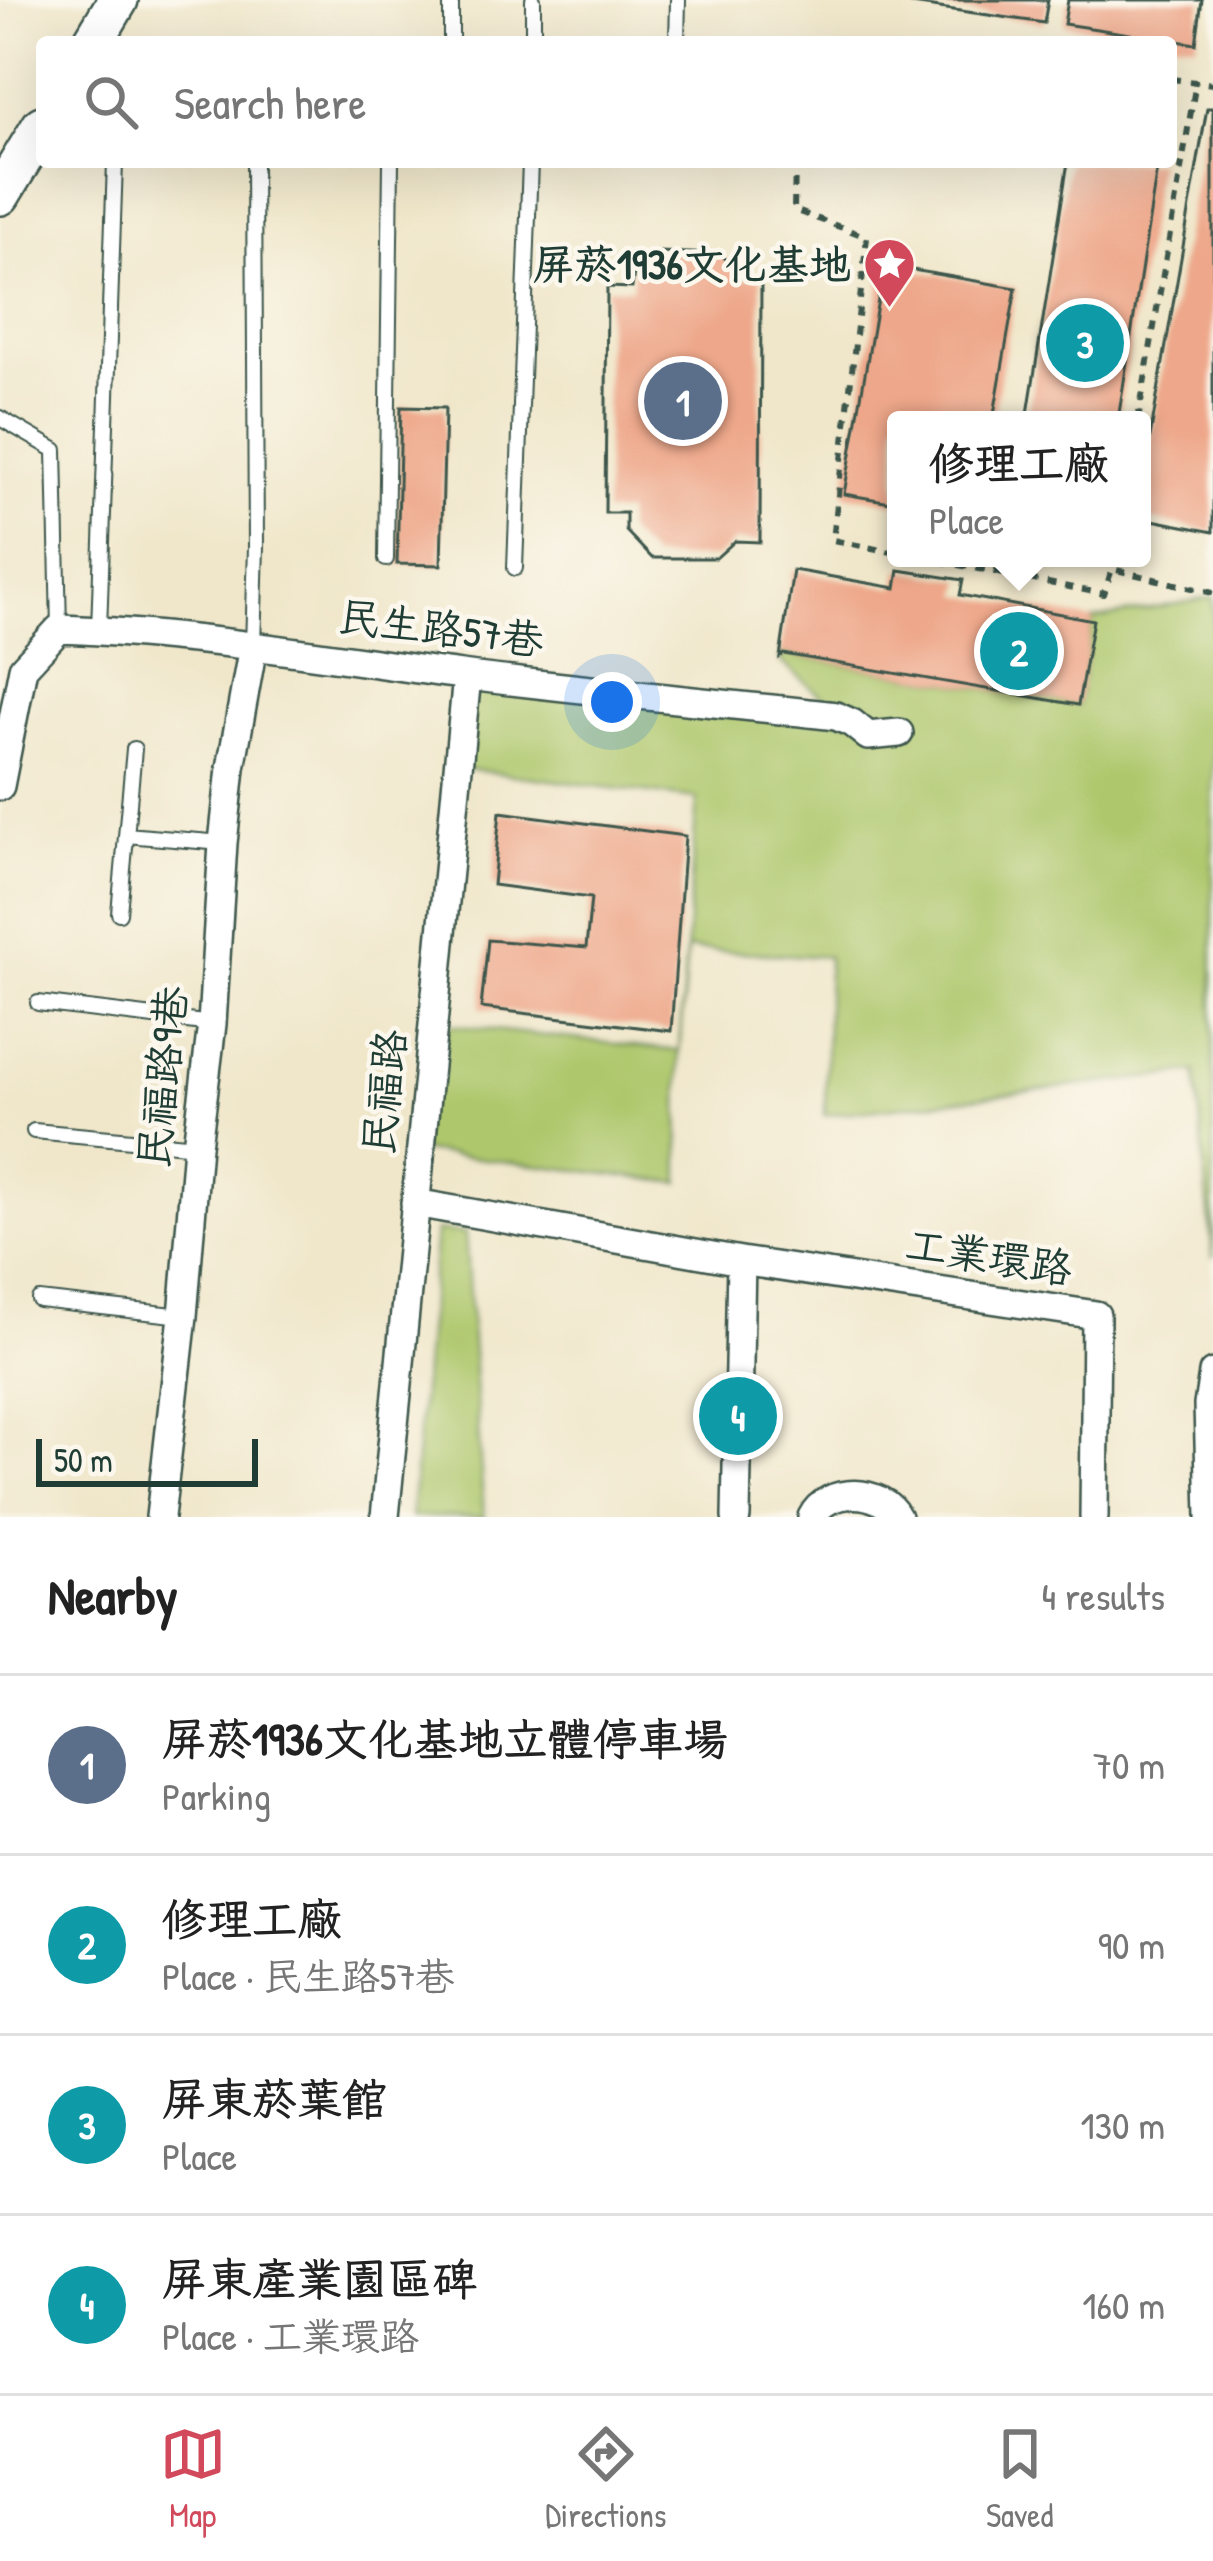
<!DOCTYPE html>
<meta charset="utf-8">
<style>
:root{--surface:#fff;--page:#f2f2f2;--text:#222;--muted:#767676;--line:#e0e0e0;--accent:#d1495b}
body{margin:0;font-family:"Patrick Hand","LXGW WenKai TC",sans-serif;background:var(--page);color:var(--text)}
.scale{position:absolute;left:36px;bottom:30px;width:222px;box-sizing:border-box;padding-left:12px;border:6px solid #1f3d34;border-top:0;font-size:33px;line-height:42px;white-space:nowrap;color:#1f3d34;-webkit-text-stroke:9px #fbf7ec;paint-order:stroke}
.you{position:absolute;left:612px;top:702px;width:42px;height:42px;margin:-30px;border:9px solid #fff;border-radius:50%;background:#1a73e8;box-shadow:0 0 0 18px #1a73e833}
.badge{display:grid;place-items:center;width:78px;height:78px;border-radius:50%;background:var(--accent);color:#fff;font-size:39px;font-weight:700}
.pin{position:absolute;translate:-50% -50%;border:6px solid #fff;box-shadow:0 3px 12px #0006}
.popup{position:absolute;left:887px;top:411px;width:264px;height:156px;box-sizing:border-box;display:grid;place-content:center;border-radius:12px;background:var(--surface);filter:drop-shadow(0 3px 9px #0005);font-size:39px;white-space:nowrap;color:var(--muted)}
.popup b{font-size:45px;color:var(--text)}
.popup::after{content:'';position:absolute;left:50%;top:100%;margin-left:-24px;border:24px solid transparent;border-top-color:var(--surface)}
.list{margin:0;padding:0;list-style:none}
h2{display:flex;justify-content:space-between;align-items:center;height:156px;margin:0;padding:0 48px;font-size:51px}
h2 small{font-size:39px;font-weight:400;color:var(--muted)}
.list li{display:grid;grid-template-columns:78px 1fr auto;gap:36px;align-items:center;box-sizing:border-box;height:180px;padding:0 48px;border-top:3px solid var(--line)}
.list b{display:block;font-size:45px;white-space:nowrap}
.list p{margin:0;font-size:39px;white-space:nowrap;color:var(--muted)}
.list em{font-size:39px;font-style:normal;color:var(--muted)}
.icon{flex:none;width:66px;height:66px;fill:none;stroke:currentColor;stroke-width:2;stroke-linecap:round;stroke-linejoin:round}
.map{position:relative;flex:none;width:1213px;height:1517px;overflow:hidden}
.search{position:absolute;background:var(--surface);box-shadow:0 12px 48px #0002;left:36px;right:36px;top:36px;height:132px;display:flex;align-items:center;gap:30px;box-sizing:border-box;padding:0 42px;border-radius:12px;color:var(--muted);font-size:45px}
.sheet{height:876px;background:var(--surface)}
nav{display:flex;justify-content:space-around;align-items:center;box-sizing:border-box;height:168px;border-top:3px solid var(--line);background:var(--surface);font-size:33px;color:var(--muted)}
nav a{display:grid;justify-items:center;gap:6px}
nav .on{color:var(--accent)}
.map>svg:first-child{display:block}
.green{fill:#aec76c;stroke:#668250;stroke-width:3}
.building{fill:#eea78a}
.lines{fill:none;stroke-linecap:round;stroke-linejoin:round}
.lane-casing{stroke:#3e564b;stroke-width:18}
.street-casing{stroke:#3e564b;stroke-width:32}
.secondary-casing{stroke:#3e564b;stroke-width:44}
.path{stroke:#3e564b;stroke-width:6;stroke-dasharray:9 9;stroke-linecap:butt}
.lane{stroke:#fff;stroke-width:14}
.street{stroke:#fff;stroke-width:27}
.secondary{stroke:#fff;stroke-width:39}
.labels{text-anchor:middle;stroke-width:9;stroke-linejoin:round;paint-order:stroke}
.poi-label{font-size:42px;font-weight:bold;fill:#1f3d34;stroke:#fbf7ec;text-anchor:end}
.street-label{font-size:42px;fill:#1f3d34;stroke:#fbf7ec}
</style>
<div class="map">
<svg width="1213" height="1517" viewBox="0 0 1213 1517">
<rect width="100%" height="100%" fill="#fbf7ec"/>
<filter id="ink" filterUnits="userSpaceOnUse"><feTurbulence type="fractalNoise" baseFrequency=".00833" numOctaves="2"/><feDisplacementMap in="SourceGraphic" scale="24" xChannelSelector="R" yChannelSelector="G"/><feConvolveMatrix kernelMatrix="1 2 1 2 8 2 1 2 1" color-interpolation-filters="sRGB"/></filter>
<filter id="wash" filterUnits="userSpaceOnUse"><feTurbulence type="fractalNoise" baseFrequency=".004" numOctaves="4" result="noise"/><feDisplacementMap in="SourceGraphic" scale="48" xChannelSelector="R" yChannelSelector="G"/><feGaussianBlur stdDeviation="2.7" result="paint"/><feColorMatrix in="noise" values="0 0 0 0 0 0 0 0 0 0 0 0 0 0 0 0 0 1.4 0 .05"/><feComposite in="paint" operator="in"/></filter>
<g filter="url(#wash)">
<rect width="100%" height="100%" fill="#f0e7cb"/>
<!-- green -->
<path class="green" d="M1213,597V1258L1196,1072L825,1115L828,957L687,949L679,1052L680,1183L420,1151L433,1023L679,1051L697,799L458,768L467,676L851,720L781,662L780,657L784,654L1078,705L1093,620Z
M436,1231L465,1233L484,1517H411Z"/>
<g id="blocks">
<!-- building -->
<path class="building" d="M906,0H1048L1044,23L905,3Z
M1068,0H1202L1196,44L1064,24Z
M1207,108H1213V532L1142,518V484Z
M1068,162H1158L1118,420H1027Z
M657,252L721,254L743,278H761L760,542L735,541L716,558H652L626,531V513H605L607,287L632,288L634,272Z
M884,265L1016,288L993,420H896V503L844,494Z
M401,407L445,408L441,565L397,564Z
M793,570L896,588L899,570L963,580L960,595L1093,620L1078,705L784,654L780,657Z
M500,812L685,836L671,1031L481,1008L488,940L586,948L591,898L493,885Z"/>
</g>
</g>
<g filter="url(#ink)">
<use href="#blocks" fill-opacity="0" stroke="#3e564b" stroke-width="3"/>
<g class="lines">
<defs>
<path id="lane" d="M451,42V0
M533,42V0
M677,42L678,0
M0,418L55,450L59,629
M386,559L391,162
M515,568L530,162
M99,630L115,162
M253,646L256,547L254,162
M126,835L223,843
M119,913L134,749
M38,1003L212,1024
M34,1131L197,1146
M39,1300L183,1316"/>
<path id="street" d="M0,786L23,668L59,629C194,634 328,657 461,675C586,691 711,702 836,716L852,723L868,736L899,733
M415,1203L741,1261L1096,1315L1094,1517
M160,1517L183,1316L197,1146L212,1024L223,843L231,768L253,646
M385,1517L467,676
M736,1517L741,1261
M812,1517C827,1486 882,1488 897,1517
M1211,1517L1208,1405L1213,1373"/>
<path id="secondary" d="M93,42L118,0
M0,195L42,126"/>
</defs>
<!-- lane casing -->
<use href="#lane" class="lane-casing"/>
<!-- street casing -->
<use href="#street" class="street-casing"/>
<!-- secondary casing -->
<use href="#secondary" class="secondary-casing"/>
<!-- path -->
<path class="path" d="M1171,79L1213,84
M795,162L794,210L867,237L833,540L896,553
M1138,420L1196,82
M923,558L1104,594L1112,569L1213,593"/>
<!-- lane -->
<use href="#lane" class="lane"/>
<!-- street -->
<use href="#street" class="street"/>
<!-- secondary -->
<use href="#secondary" class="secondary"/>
</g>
</g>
<!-- icons -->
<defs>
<symbol id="sight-pin" viewBox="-11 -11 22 30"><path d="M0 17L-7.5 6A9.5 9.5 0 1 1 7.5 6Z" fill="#d1495b" stroke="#fbf7ec"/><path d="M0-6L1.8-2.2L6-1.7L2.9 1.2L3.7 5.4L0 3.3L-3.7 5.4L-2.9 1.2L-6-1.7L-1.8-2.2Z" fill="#fff"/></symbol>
</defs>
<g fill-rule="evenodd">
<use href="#sight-pin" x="860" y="234" width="59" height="81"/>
</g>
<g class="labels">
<!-- poi labels -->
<g class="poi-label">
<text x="851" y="279">屏菸1936文化基地</text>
</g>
<!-- street labels -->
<g class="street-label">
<text transform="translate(441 628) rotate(7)" y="15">民生路57巷</text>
<text transform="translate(162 1077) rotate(-84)" y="15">民福路9巷</text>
<text transform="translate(384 1092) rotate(-84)" y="15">民福路</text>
<text transform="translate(989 1256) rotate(9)" y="15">工業環路</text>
</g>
</g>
</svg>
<div class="scale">50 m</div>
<div class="you"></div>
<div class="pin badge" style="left:683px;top:401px;background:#5c6f8a">1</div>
<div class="pin badge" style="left:1019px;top:651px;background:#0f9aa8">2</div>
<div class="popup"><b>修理工廠</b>Place</div>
<div class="pin badge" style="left:1085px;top:343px;background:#0f9aa8">3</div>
<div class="pin badge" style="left:738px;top:1416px;background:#0f9aa8">4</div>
<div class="search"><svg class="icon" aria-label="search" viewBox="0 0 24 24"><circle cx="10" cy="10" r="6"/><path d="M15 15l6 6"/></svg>Search here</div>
</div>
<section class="sheet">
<h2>Nearby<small>4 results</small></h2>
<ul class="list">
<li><span class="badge" style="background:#5c6f8a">1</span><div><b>屏菸1936文化基地立體停車場</b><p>Parking</p></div><em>70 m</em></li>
<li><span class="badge" style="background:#0f9aa8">2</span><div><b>修理工廠</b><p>Place · 民生路57巷</p></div><em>90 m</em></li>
<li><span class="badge" style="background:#0f9aa8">3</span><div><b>屏東菸葉館</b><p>Place</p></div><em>130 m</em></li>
<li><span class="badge" style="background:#0f9aa8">4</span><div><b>屏東產業園區碑</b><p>Place · 工業環路</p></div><em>160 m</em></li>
</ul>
</section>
<nav>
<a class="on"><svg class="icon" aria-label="map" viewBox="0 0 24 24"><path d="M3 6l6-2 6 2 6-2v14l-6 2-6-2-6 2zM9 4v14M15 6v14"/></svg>Map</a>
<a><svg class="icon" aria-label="directions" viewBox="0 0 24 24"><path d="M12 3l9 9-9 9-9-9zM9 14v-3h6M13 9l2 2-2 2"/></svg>Directions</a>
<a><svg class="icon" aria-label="saved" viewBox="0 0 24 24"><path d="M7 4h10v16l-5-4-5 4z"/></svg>Saved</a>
</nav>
